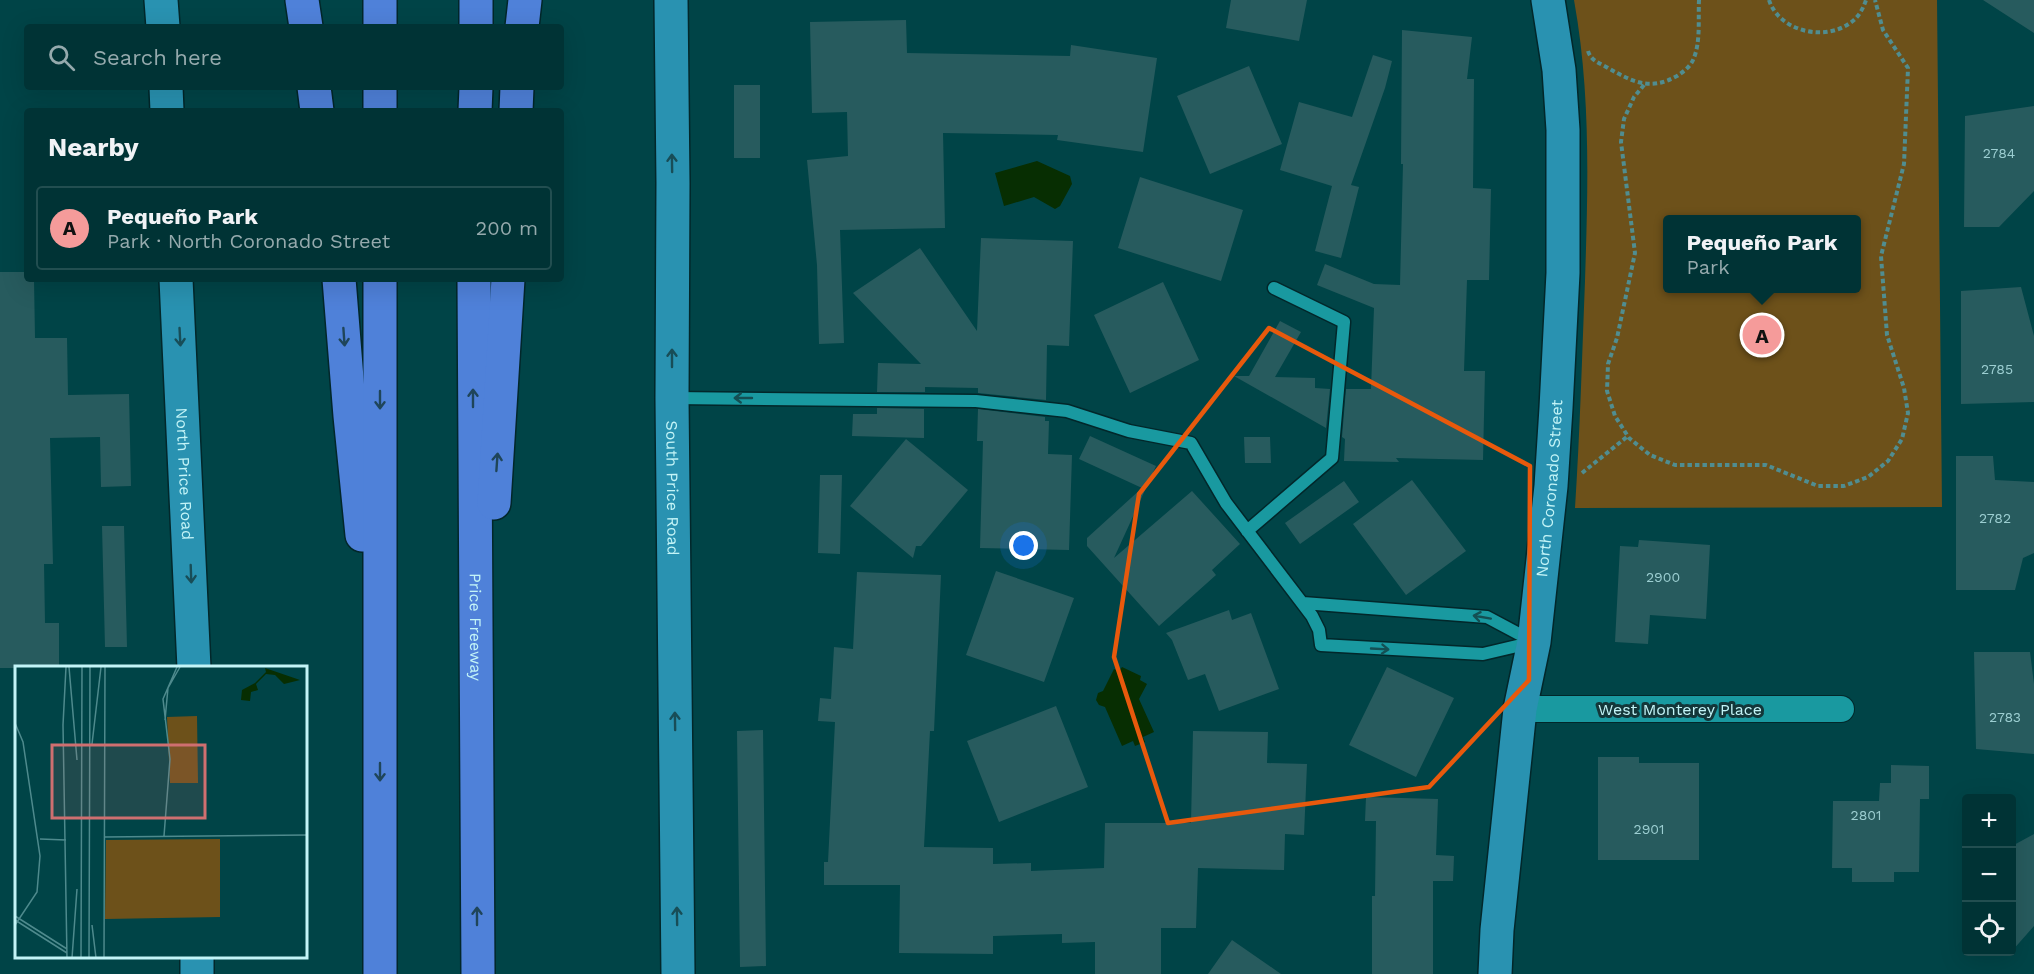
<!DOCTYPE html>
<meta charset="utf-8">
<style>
:root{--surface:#003335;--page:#0e3f41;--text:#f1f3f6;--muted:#95aaad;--line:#224e50;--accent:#f59b9a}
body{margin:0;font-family:"Work Sans",sans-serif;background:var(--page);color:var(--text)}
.controls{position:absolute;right:18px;bottom:18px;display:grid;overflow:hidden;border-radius:6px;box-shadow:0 6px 24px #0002}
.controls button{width:54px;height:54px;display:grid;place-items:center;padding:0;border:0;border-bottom:2px solid var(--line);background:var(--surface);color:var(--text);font:30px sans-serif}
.you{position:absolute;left:1024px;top:546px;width:21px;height:21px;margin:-15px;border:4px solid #fff;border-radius:50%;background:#1a73e8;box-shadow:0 0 0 9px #1a73e833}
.badge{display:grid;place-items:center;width:39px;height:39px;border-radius:50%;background:var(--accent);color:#111;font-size:20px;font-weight:700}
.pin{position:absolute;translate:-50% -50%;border:3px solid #fff;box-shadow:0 2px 6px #0006}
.popup{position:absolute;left:1663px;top:215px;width:198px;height:78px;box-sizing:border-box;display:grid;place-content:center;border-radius:6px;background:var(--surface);filter:drop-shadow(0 2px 4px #0005);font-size:20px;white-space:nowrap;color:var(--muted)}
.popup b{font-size:22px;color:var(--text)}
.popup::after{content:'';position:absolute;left:50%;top:100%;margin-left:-12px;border:12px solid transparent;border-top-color:var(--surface)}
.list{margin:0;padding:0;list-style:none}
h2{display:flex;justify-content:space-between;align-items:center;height:78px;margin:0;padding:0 24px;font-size:26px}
h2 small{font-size:20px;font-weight:400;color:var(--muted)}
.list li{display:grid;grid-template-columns:39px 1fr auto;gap:18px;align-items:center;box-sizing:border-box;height:84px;margin:0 12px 12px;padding:0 12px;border:2px solid var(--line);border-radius:6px}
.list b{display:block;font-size:22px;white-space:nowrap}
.list p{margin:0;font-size:20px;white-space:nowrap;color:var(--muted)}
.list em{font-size:20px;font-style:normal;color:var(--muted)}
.icon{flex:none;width:33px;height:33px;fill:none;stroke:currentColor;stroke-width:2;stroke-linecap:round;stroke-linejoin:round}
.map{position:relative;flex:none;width:2034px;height:974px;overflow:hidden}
.search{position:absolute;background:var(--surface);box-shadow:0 6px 24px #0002;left:24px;top:24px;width:540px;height:66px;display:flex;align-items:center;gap:15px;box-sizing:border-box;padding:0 21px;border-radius:6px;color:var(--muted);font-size:22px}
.panel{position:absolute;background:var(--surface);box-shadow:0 6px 24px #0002;left:24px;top:108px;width:540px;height:174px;border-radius:6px}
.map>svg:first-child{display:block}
.green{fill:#6d511a;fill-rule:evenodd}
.water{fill:#072e02}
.building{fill:#275b5e}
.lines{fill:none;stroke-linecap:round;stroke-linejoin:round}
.lane-casing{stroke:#02272a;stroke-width:15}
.street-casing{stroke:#02272a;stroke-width:28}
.secondary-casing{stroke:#02272a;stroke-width:36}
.highway-casing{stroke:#02272a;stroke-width:36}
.path{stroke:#508d90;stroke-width:4;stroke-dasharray:4.5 3;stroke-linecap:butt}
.lane{stroke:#1999a0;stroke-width:12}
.street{stroke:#1999a0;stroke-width:26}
.secondary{stroke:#2992b1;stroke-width:33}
.highway{stroke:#4f81d9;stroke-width:33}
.oneway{stroke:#184d57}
.oneway2{stroke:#1f4559}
.oneway3{stroke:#144f53}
.marked{fill:none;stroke:#e8590c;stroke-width:4.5;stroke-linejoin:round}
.labels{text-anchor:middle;stroke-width:6;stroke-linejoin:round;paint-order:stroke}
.number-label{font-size:14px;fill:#9cced1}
.street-label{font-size:16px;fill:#c3f4f7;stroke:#133639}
.inset-road{fill:none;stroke:#4e8a8d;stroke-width:1.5}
.view{fill:#cf6f70;fill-opacity:0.15;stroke:#cf6f70;stroke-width:3}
.inset-edge{fill:none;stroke:#c3f4f7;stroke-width:3}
</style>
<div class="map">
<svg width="2034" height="974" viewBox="0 0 2034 974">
<rect width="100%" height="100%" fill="#004447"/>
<!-- green -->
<path class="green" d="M1574,0H1937L1942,507L1575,508C1580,432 1582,357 1585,281C1588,186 1591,94 1574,0ZM1668,220H1856V288H1668Z"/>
<!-- water -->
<path class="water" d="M1037,161L1070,176L1072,184L1060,206L1055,209L1034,197L1004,206L995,173Z
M1122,667L1141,676L1140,680L1147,684L1139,699L1154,732L1143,737L1145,742L1135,746L1133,741L1122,746L1105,707L1099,705L1096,700L1098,693L1103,691L1114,669L1119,671Z"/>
<!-- building -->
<path class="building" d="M1231,0H1307L1299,41L1226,28Z
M1983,0H2034V33Z
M906,20L907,53L1070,56L1071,45L1157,58L1143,152L1057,140L1058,135L943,133L945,228L840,230L844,343L819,344L817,265L807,160L848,156L847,112L812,113L810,22Z
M1402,30L1472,37L1467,79H1474L1473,188L1491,189L1489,280H1467L1464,371H1485L1483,460L1396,458L1399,462L1344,461L1345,439L1342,437L1346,389H1371L1374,308L1317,285L1325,264L1374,284L1400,285L1403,164H1401Z
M1373,55L1392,61L1385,88L1351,185L1359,187L1341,258L1315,251L1332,186L1280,170L1299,102L1352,117Z
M1249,66L1282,144L1210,174L1177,96Z
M734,85H760V158H734Z
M2034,106V191L1999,227H1964L1965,116Z
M1140,177L1243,210L1221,281L1118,248Z
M981,238L1073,241L1069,346L1047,345L1046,400L978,393V388L925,387V392H877L878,363L921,364L853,293L920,248L977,331Z
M0,272H27V279H34L35,338H67L68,395L129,394L131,486L101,487L100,437L50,438L53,564H44L45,623H59V668H0Z
M1163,282L1199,360L1130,393L1094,315Z
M2021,287L2034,336V402L1961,404V291Z
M1280,321L1301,332L1275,377L1315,378V388L1330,389L1326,428L1234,376H1249Z
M877,408L924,409V438L852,436L853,414H877Z
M978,409L1045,417V421H1049L1048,454L1072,455L1069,550L980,548L983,441H977Z
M1090,436L1156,466L1114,558L1192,491L1240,544L1212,570L1216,575L1159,626L1087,546V538L1142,488L1079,459Z
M1244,437H1270L1271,463H1245Z
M906,439L968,490L921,546H916L913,558L850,506Z
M1956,456H1993L1995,480L2034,482V553L2023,558L2015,590H1956Z
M820,475H842L840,554L818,553Z
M1412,480L1466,551L1406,595L1353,524Z
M1344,481L1359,502L1300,544L1285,523Z
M102,526H124L127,647H105Z
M1639,540L1710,545L1706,619L1650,615L1648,644L1615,642L1620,546L1638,547Z
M996,571L1074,598L1044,682L966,655Z
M857,572L941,575L934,731H930L924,847L993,848V864L1031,863V871L1104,868L1105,823H1191L1193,731L1268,732L1267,763L1307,764L1304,835L1285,834L1284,870L1198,868L1196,928H1161V974H1095V942L1062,943V934L993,936V954L899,953L900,885H824V862H828L835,722L818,721L820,698L831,699L834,647L853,649Z
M1229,610L1232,620L1251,613L1279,689L1219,711L1205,674L1188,680L1172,640L1166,633Z
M1974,652H2030L2034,684V754L1976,749Z
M1387,667L1454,698L1416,777L1349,745Z
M1056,706L1088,787L999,822L967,741Z
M763,730L766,966L740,967L737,731Z
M1598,757H1639V763H1699V860H1598Z
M1891,765L1929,766V799H1920L1919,872H1894V882H1852V868H1832L1833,801H1879L1880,783H1891Z
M1366,797L1438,799L1436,855L1454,856L1453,881H1433V974H1372V896H1375L1376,821H1365Z
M2034,834V926L2012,951V846Z
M1232,940L1281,974H1208Z"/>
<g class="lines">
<defs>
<path id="lane" d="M673,398L976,401L1067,411L1129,431L1191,443L1226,503L1312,616L1319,630L1321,645L1483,654L1530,643
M1247,531L1332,458L1344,322L1274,288
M1303,603L1487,617L1532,641"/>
<path id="street" d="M1520,709H1841"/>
<g id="secondary">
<path d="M161,0L163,27"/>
<path id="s1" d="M671,0L673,183L672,398L678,974"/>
<path d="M166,87L167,111"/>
<path id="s2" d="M176,279L194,668"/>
<path d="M197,974V958"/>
<path id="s3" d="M1495,974L1497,930L1520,709L1534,642L1551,486L1556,408L1563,273V130L1559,70L1548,0"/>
</g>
<g id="highway">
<path d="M302,0L306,27"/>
<path d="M380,0V27"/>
<path d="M476,27V0"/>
<path d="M522,27L525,0"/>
<path d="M314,87L317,111"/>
<path d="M380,87V111"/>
<path d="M475,111L476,87"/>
<path d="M516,111L517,87"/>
<path d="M339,279L350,416L362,535"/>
<path id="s4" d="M474,279L478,974"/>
<path d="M494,503L508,279"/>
<path d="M380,974V279"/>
</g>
</defs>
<!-- lane casing -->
<use href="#lane" class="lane-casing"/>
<!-- street casing -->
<use href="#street" class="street-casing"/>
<!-- secondary casing -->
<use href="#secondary" class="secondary-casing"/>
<!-- highway casing -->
<use href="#highway" class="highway-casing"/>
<!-- path -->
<path class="path" d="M1769,0C1779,31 1824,42 1850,23C1858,18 1863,9 1866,0
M1588,51C1591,61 1600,63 1608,68C1633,82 1650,91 1677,76C1683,72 1690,67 1693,60C1701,43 1698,18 1699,0
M1644,85L1634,97L1624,119L1621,142L1635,253L1617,338L1608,364L1607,391L1615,416L1629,438L1650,455L1675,465H1766L1818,486H1844L1868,477L1888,461L1902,439L1908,413L1904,388L1887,335L1881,256L1904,164L1908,68L1883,30L1875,0
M1582,473L1628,436"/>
<!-- lane -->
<use href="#lane" class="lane"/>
<!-- street -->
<use href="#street" class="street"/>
<!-- secondary -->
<use href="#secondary" class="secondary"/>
<!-- highway -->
<use href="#highway" class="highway"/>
</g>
<!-- one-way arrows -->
<defs><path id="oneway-shaft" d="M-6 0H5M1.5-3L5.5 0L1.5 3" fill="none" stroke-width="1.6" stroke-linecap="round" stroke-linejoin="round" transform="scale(1.5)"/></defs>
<g class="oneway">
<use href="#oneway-shaft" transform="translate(672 163) rotate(-91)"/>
<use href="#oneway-shaft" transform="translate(180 337) rotate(87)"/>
<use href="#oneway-shaft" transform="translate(672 358) rotate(-90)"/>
<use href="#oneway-shaft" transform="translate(191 574) rotate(88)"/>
<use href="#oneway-shaft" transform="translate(675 721) rotate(-91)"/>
<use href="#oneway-shaft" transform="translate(677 916) rotate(-91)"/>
</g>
<g class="oneway2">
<use href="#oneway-shaft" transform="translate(344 337) rotate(86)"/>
<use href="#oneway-shaft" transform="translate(473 398) rotate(-90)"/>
<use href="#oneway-shaft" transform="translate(380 400) rotate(90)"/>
<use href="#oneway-shaft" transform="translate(497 462) rotate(-86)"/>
<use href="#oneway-shaft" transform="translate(380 772) rotate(90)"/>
<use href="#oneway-shaft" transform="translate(477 916) rotate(-90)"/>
</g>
<g class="oneway3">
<use href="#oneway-shaft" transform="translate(743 398) rotate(180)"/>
<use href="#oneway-shaft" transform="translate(1482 617) rotate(-170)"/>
<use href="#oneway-shaft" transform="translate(1380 649) rotate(3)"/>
</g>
<!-- marked area -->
<path class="marked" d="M1269,328L1530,466L1529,680L1429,787L1168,823L1114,657L1139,494Z"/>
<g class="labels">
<!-- number labels -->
<g class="number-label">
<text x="1999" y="158">2784</text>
<text x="1997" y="374">2785</text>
<text x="1995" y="523">2782</text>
<text x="1663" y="582">2900</text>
<text x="2005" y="722">2783</text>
<text x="1866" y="820">2801</text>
<text x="1649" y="834">2901</text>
</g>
<!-- street labels -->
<g class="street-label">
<text dy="6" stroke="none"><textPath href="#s2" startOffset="195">North Price Road</textPath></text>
<text dy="6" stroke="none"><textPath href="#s1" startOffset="488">South Price Road</textPath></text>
<text dy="6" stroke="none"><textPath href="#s3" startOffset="489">North Coronado Street</textPath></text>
<text dy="6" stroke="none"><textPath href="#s4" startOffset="348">Price Freeway</textPath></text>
<text x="1680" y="715">West Monterey Place</text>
</g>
</g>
<!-- overview -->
<g transform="translate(15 666)">
<rect width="292" height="292" fill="#004447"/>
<path d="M182,50L183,117H155L152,51ZM205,173V251L90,253L91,174Z" fill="#6d511a"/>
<path d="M250,2L285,14L269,18L260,9L251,8L241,18L243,24L236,26L235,35L226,34L227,24L240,17L251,6Z" fill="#072e02"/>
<path class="inset-road" d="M51,1L48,59L52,292M54,1L62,94M150,54L153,22L165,1M0,57L8,76L25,190L22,226L0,259M77,78L86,1M149,170L155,93L148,33L162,1M89,171L293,169M25,173L51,174M0,250L52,283M0,254L52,287M77,259L81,292M57,292L62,223M66,292L67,1M74,292L75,1M89,292L90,1"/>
<path class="view" d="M37,79H190V152H37Z"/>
<rect width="292" height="292" class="inset-edge"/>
</g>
</svg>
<div class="controls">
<button>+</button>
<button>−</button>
<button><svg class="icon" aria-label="locate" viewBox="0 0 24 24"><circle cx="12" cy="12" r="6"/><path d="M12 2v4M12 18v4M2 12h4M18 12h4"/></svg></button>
</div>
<div class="you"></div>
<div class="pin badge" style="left:1762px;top:335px">A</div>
<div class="popup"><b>Pequeño Park</b>Park</div>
<div class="search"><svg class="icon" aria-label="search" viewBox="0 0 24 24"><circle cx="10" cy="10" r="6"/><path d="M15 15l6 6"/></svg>Search here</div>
<section class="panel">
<h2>Nearby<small></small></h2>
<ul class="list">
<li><span class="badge">A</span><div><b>Pequeño Park</b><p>Park · North Coronado Street</p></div><em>200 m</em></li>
</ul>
</section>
</div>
